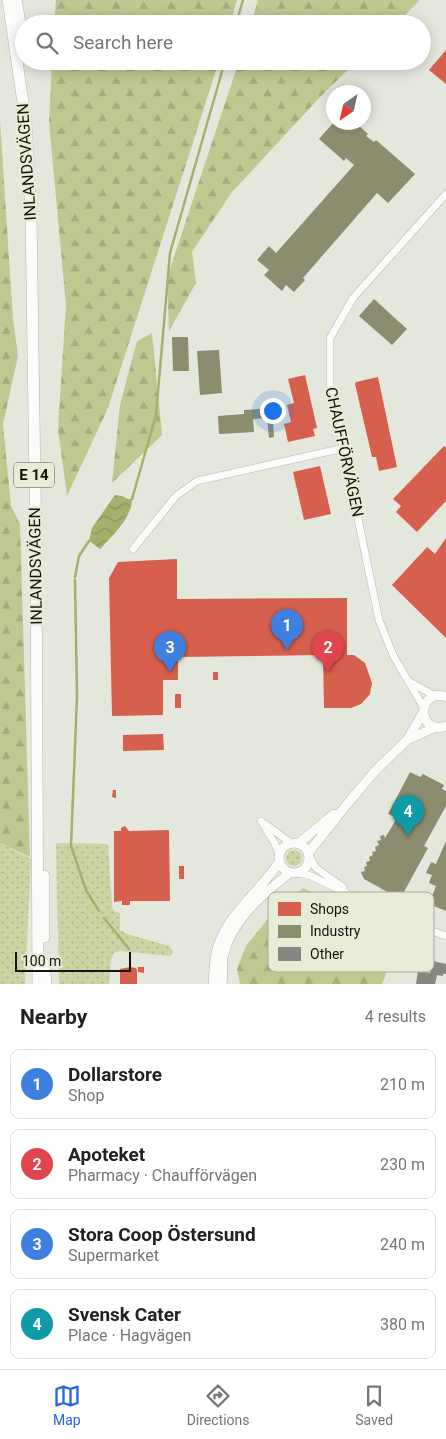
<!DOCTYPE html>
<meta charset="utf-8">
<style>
:root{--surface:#fff;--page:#f2f2f2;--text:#202124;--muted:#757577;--line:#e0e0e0;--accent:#2563eb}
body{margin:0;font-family:Roboto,sans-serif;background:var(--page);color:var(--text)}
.compass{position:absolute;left:326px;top:85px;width:45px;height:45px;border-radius:50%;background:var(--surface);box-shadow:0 2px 12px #0003;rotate:214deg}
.scale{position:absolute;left:15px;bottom:12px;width:116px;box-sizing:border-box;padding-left:5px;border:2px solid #13140d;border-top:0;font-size:14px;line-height:18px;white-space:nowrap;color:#13140d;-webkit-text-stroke:4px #e7ecd7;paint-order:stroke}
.you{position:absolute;left:272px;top:410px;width:18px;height:18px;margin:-12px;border:4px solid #fff;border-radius:50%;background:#1a73e8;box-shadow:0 0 0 8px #1a73e833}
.badge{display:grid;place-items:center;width:32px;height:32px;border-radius:50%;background:var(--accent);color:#fff;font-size:16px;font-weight:700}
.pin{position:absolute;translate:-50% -41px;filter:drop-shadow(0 1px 2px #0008)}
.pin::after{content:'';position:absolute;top:26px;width:18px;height:15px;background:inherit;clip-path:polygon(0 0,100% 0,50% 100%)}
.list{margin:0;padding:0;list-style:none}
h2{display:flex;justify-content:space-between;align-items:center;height:65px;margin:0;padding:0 20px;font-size:21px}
h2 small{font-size:16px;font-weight:400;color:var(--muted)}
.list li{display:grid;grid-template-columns:32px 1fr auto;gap:15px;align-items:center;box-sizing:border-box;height:70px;margin:0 10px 10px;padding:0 10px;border:1px solid var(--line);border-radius:10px}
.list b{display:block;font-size:19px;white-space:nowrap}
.list p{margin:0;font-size:16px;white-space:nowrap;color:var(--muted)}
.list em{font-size:16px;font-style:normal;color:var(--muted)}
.icon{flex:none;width:28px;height:28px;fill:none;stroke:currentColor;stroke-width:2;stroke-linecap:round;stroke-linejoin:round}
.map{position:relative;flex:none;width:446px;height:984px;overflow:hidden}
.search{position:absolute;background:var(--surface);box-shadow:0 2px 12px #0003;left:15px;right:15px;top:15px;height:55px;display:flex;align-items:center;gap:12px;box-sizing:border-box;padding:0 18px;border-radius:28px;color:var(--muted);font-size:19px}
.sheet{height:385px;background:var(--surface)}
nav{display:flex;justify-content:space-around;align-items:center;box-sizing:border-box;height:70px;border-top:1px solid var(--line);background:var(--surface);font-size:14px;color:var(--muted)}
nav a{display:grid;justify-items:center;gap:2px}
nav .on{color:var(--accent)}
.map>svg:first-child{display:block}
.grass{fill:url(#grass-dots)}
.forest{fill:url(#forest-firs)}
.water{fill:url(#water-waves)}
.shops{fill:#d6604d}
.industry{fill:#8c8c6e}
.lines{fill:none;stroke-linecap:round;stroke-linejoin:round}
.stream{stroke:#a4b06b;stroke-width:2.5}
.building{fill:#868881}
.minor-casing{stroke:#b4b7ae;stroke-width:8}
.tertiary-casing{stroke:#b4b7ae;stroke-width:10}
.trunk-casing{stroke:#b4b7ae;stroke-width:12}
.minor{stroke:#fbfbfa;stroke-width:7}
.tertiary{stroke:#fbfbfa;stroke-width:9}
.trunk{stroke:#fbfbfa;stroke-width:11}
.labels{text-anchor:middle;stroke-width:5;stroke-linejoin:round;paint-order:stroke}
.shield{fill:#e7ecd7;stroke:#53554a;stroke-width:1}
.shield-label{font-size:15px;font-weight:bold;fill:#13140d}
.street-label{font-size:16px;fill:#13140d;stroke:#e7ecd7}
.key{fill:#e7ecd7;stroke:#a7ab9a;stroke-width:1}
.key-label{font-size:14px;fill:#13140d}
</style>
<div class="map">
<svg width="446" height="984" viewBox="0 0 446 984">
<defs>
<pattern id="grass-dots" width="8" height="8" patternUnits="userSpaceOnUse" patternTransform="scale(1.25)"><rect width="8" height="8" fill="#cbd5a4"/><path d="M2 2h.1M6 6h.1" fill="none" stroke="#adb68c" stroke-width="1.8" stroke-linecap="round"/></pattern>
<pattern id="forest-firs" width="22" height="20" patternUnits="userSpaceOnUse" patternTransform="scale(1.25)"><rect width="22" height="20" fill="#bec991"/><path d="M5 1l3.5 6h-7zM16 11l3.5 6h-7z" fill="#a2ac7c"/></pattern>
<pattern id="water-waves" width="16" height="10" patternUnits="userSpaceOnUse" patternTransform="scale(1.25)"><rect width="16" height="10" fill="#a4b06b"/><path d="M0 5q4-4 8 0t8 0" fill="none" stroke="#8c965c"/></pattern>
</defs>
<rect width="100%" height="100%" fill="#e4e7dc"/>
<!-- grass -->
<path class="grass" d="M0,843L31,859L25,984H0Z
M56,843L108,844L112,906L114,911L120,913V930L127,934L169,946L173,951L171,956L120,951L114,953L111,960L109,984H59Z
M286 858a8 8 0 1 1 16 0a8 8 0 1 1-16 0Z"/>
<!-- forest -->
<path class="forest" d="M56,0H237L230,24H54Z
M258,0H419V1L396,24H251Z
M52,61H219L108,408L67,496L58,429L66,305L49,122Z
M239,61H357L323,94L232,192L192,252L196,283L169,331L167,278Z
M0,121L13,319L18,356L3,424L11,506L20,524L30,857L0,843Z
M152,333L162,435L112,483L120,405L137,341Z
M303,888L388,929L385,935L399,942L382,984H240L237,969L246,946L267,920Z"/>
<!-- water -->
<path class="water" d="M115,495L122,496L128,499H132C132,518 112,536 100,549L89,541L92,528Z"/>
<!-- shops -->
<path class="shops" d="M446,50V84L429,70Z
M305,375L317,428L313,429L315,436L288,442L284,424L291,422L287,405L294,403L288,379Z
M378,377L397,467L379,471L376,457H372L355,384L356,382Z
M444,446L446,448V501L417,532L396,512L401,506L393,499Z
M320,466L331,514L304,520L293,472Z
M446,538V638L392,585L427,547L435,554Z
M177,559V599L347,598V655H354L365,663L372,683L370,694L361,704L351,708H324L323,655L178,657V680H163V715L112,716L109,578L118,562Z
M213,672H218V680H213Z
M175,694H181V708H175Z
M163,734L164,750L123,751V735Z
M113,790H116V798L112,797Z
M125,826L129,831L169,830L170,901H130V905H122V901L114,902V831H121V828Z
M179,866H184V879H179Z
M130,967L136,968L137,970V984H120V969Z
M138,967H144V973L138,972Z"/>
<!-- industry -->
<path class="industry" d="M334,122H355L368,134L366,136L374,142L376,140L415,174L388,203L377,193L303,278L305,280L294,292L286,285L282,291L264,275L269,270L257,260L269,246L276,253L354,165L346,158L344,161L319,139Z
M374,299L407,329L392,345L359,316Z
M172,337H188L189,371H173Z
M219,350L222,393L200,395L197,351Z
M272,408L274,437L269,438L267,418L253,419L254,432L219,434L218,416L244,414V410Z
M410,772L420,777L423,774L444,785L442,789L446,791V806L424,846L428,848L400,899L364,879L361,872L365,871L364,867L367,866L366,862L370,861L369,857L373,855L372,852L376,851L375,847L379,845L377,841L381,840L380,836L384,835L385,838L397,818L388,814Z
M446,841V911L429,904L436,886L429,883L432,875L426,873L431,862L436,864Z"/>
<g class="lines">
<!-- stream -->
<path class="stream" d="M236,24L243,0
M132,499L156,415L170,253L225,61
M75,577L79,556L89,541
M75,580L77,697L71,846L86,890L99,911
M104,918L129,949"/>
</g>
<!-- building -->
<path class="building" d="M433,961L446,964V974H443V976L437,975L435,984H416L418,970L430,973Z"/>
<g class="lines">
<defs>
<path id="minor" d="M133,549L176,496L197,481L344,448
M410,682L435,696
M424,708L394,657L379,620L330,384V338L353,298L446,194
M261,821L275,844L279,854
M265,824L291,843
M310,859L316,868L343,887
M300,873L311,876C355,897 399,920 446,936"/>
<path id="tertiary" d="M446,697C417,687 416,736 446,726
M407,740L436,727
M279 858a15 15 0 1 1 30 0a15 15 0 1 1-30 0Z
M299,843L334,814
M309,852L348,803L376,770L407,740L423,713
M213,984C214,973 214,960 217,949C227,914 260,892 279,862
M222,984C223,975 222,965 223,957C231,921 262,894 290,873"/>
<path id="trunk" d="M8,0L26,123L31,213L36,552L38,984
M16,0L24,46
M44,876V937
M44,964L46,984"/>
</defs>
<!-- minor casing -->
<use href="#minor" class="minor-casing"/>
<!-- tertiary casing -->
<use href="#tertiary" class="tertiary-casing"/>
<!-- trunk casing -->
<use href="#trunk" class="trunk-casing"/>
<!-- minor -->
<use href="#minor" class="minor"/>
<!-- tertiary -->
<use href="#tertiary" class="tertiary"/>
<!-- trunk -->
<use href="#trunk" class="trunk"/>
</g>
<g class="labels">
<!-- shield labels -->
<rect class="shield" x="14" y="462.5" width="40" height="25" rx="4"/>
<g class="shield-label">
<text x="34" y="480">E 14</text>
</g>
<!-- street labels -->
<g class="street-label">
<text transform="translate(26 162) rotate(-94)" y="6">INLANDSVÄGEN</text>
<text transform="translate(345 452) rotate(78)" y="6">CHAUFFÖRVÄGEN</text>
<text transform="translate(35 566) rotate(-91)" y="6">INLANDSVÄGEN</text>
</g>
</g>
<!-- legend -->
<rect x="268" y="892" width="166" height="80" rx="8" class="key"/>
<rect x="278" y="902" width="23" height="14" fill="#d6604d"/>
<rect x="278" y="925" width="23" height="13" fill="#8c8c6e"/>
<rect x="278" y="947" width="23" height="14" fill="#868881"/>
<g class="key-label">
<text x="310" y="914">Shops</text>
<text x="310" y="936">Industry</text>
<text x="310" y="959">Other</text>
</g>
</svg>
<svg class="compass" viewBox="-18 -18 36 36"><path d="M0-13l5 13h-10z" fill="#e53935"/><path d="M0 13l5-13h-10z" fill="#757577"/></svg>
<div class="scale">100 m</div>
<div class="you"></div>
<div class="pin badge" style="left:287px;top:650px;background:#3f7fe0">1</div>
<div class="pin badge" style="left:328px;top:672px;background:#e0444e">2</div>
<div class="pin badge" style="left:170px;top:672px;background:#3f7fe0">3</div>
<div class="pin badge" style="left:408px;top:836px;background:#0f9aa8">4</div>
<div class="search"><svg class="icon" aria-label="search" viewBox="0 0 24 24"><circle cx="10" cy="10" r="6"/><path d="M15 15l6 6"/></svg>Search here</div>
</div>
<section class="sheet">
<h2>Nearby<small>4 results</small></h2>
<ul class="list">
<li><span class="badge" style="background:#3f7fe0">1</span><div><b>Dollarstore</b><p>Shop</p></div><em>210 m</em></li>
<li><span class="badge" style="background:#e0444e">2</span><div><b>Apoteket</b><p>Pharmacy · Chaufförvägen</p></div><em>230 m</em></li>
<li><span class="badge" style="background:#3f7fe0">3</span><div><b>Stora Coop Östersund</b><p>Supermarket</p></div><em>240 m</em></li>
<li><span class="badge" style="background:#0f9aa8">4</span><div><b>Svensk Cater</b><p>Place · Hagvägen</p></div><em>380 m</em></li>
</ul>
</section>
<nav>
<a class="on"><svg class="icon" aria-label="map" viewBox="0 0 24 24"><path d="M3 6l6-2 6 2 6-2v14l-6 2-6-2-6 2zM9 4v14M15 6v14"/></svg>Map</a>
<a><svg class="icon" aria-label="directions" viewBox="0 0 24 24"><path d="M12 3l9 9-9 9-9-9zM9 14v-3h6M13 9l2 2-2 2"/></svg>Directions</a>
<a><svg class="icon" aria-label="saved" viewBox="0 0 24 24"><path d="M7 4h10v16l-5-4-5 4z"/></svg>Saved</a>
</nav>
